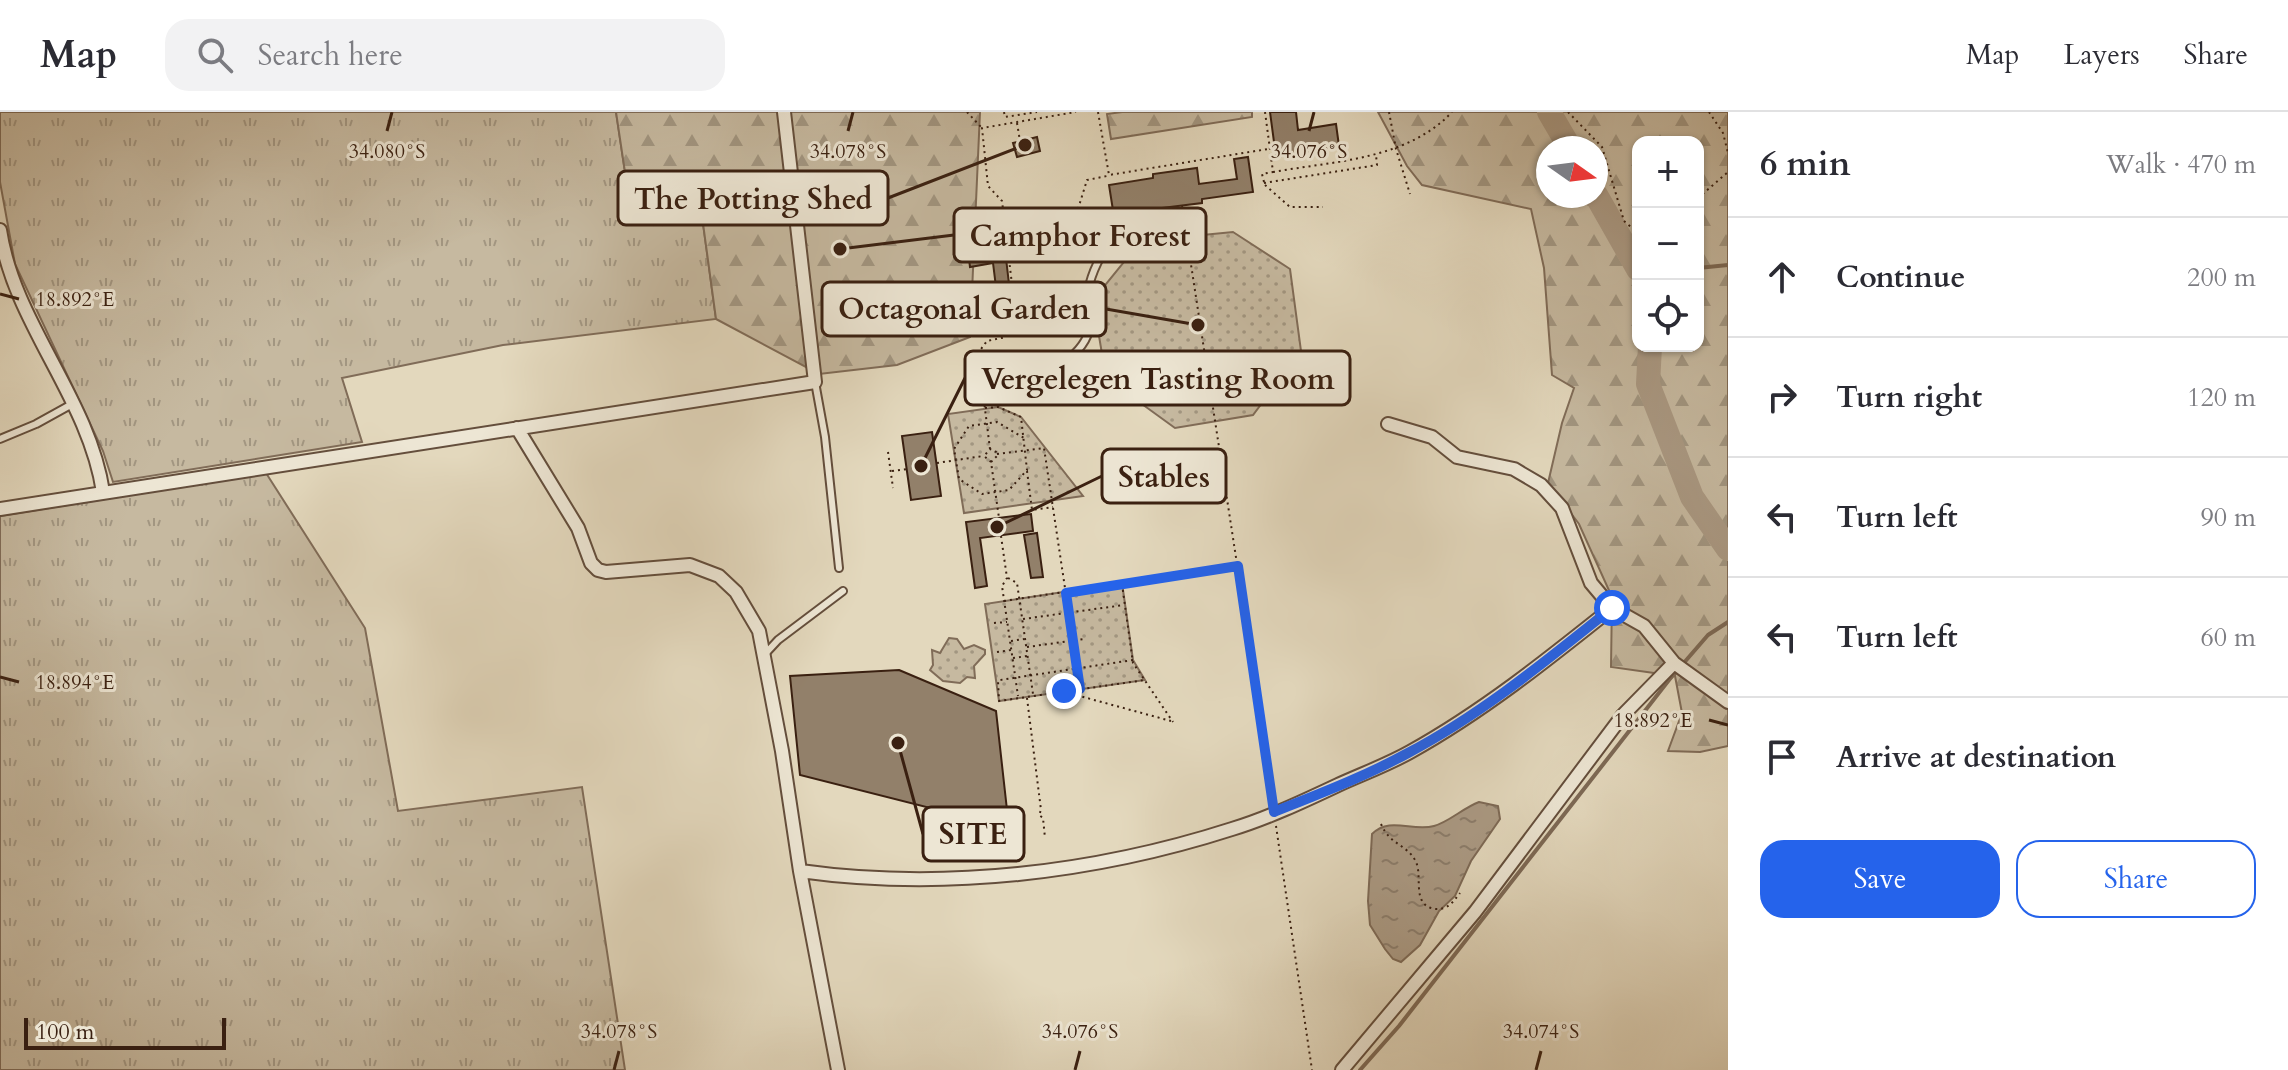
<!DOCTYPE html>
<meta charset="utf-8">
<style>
:root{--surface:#fff;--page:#f2f2f3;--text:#2b2b33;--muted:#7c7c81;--line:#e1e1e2;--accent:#2563eb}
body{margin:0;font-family:Cardo,serif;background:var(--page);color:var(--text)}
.controls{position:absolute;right:24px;top:24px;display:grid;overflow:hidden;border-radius:16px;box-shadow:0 2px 6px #0004}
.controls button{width:72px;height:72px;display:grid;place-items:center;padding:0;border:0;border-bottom:2px solid var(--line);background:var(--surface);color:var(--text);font:40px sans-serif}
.compass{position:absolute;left:1536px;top:24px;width:72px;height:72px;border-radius:50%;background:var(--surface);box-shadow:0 2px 6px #0004;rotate:104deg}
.scale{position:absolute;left:24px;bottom:20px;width:202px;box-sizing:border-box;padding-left:8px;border:4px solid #3a2011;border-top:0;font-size:22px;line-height:28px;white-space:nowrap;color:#3a2011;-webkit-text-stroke:6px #ede6d4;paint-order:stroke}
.stop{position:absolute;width:24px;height:24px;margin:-18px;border:6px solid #2563eb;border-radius:50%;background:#fff}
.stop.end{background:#2563eb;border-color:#fff;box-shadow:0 2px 8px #0008}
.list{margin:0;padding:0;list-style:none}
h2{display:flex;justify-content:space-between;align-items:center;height:104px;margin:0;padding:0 32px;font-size:34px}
h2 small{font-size:26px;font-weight:400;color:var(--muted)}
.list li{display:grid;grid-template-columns:52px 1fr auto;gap:24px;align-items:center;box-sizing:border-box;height:120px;padding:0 32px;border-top:2px solid var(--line)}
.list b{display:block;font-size:30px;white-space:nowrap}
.list em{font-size:26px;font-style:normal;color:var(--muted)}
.actions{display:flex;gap:16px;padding:24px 32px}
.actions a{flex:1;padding:18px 0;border:2px solid var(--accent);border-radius:24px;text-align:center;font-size:28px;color:var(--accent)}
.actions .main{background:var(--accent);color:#fff}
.icon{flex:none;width:44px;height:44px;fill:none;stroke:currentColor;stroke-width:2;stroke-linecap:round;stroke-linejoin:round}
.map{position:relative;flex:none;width:1728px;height:958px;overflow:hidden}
header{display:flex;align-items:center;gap:48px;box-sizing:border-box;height:112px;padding:0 40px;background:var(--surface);border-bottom:2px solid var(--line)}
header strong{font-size:38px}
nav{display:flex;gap:44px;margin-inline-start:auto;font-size:28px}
.search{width:560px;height:72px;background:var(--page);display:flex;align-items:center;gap:20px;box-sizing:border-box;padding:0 28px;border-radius:24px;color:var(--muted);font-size:30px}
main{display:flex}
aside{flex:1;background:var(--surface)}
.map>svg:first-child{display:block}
.grass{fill:url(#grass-tufts);stroke:#806c58;stroke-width:2}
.forest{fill:url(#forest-firs);stroke:#806c58;stroke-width:2;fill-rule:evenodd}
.park{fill:url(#park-dots);stroke:#806c58;stroke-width:2}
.water{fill:url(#water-ripples);stroke:#7d6955;stroke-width:2}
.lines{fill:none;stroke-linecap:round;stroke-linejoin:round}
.stream{stroke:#7d6955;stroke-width:4}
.river{stroke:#aa9983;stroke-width:24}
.building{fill:#92806a;stroke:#3a2011;stroke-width:2}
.lane-casing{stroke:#644e3c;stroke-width:10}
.street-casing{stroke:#644e3c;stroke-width:16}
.path{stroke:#3a2011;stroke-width:2;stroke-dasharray:2 4;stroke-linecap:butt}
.lane{stroke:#ede6d4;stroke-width:6}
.street{stroke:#ede6d4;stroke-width:12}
.route{stroke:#2563eb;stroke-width:10}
.ticks{fill:none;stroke:#3a2011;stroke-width:3}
.ticks-label{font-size:20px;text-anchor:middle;fill:#3a2011;stroke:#ede6d4;stroke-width:6;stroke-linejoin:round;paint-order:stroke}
.leader{fill:none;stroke:#3a2011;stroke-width:3}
.callout-dot{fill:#3a2011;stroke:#ede6d4;stroke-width:3}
.callout{fill:#ede6d4;stroke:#3a2011;stroke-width:3}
.callout-label{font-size:30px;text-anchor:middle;font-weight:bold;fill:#3a2011}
</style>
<header>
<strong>Map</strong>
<div class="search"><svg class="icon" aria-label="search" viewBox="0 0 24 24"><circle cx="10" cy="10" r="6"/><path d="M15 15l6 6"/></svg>Search here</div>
<nav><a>Map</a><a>Layers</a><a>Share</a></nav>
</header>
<main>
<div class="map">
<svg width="1728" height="958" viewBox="0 0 1728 958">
<defs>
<pattern id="grass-tufts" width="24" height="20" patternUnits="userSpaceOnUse" patternTransform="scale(2)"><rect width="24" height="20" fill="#c6b9a0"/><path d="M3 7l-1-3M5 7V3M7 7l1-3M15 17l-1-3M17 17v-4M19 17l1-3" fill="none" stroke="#a29681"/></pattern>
<pattern id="forest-firs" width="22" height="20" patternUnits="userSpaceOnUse" patternTransform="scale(2)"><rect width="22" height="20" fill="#c6b9a0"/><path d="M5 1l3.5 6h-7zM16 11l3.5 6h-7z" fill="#a29681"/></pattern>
<pattern id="park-dots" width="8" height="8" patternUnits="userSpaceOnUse" patternTransform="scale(2)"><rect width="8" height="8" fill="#c6b9a0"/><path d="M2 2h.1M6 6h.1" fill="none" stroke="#a29681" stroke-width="1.8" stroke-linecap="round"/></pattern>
<pattern id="water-ripples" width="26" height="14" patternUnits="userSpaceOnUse" patternTransform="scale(2)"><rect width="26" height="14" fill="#aa9983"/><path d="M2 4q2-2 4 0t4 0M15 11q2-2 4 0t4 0" fill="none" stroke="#8b7c6a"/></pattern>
</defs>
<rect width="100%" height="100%" fill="#e3d8bd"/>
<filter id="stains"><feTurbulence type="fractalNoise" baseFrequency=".0025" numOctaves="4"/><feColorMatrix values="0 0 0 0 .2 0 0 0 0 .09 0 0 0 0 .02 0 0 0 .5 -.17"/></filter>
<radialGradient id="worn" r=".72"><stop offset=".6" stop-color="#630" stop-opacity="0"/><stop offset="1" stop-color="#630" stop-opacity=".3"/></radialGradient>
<!-- grass -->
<path class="grass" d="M0,0H616L626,67L696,60L716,207L503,233L342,266L362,330L113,370L103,339L15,152L0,70Z
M266,361L365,516L398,699L582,675L625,958H0V404Z"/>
<!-- forest -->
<path class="forest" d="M616,0H980L970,225L897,253L819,262L716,207L696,60L626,67Z
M1122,0H1252V5L1111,27L1107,2Z
M1378,0H1728V634L1700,640L1668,639L1682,601L1675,564L1611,555L1612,485L1579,412L1548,371L1562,311L1574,276L1552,263L1544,156L1531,97L1422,73L1407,54ZM1638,30H1698V234H1638ZM1548,36H1596V84H1548Z"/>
<!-- park -->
<path class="park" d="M1233,120L1290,157L1301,239L1253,303L1175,316L1106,266L1093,188L1141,129Z
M998,295L1021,305L1083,384L964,401L948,302Z
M1122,471L1133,548L1145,568L999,589L985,492Z
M949,526L957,527L964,537L974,533L985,538V542L974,554L975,566L967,565L960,571L943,569L930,558L933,553L932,538L940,541Z"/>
<!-- water -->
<path class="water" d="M1479,690L1498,694L1500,707L1471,749L1455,784L1439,799L1420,833L1401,850L1393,847L1385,837L1370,813L1368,789L1372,722C1390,704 1412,720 1434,714C1449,710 1463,696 1479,690Z"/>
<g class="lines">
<!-- stream -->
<path class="stream" d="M1698,156L1728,153
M1360,958L1399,914L1669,568L1708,523L1728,510"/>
<!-- river -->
<path class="river" d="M1549,0L1570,36
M1596,83L1638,157
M1650,234L1648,272L1692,385L1728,437"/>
</g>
<!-- building -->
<path class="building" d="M1270,0H1296L1298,18L1336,12L1339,34L1276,45Z
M1037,25L1040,39L1017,45L1013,31Z
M1248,45L1253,80L1202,87V91L1153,97L1154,104L1115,111L1109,73L1153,66V62L1197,56L1199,72L1237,67L1234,47Z
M1002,112L1009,172L996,175L993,151L970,155L968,139L993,136L990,113Z
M932,320L941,384L911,388L902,324Z
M1031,402L1033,419L980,426L987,474L975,476L966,410Z
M1037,421L1043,465L1031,466L1024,423Z
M899,558L996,599L1009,716L800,663L790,564Z"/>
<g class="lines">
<defs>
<path id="lane" d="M815,270L825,325L839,456
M1026,273C1050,260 1090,241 1090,210C1090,199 1086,189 1088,179C1092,157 1103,140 1114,122
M0,327L36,312L74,291
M765,542L778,528L843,479"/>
<path id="street" d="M0,118C14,212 89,286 103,380
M1388,312L1432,325L1457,345L1514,357L1541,373L1562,396L1591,471L1612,496L1644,514L1674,551L1728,590
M517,316L578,416L591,451L598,458L606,460L690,453L719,464L736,480L759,519L782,639L800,759C943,779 1095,761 1232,717C1268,706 1304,689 1338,673C1362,662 1387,653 1410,640C1482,600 1547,548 1612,496
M0,397L815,270L784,0
M800,759L838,958
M1342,958L1475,800L1623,603L1674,551"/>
</defs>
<!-- lane casing -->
<use href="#lane" class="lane-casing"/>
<!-- street casing -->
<use href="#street" class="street-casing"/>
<!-- path -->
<path class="path" d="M967,0L981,15
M1004,0L1005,5L1037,0
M1098,0L1109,63L1274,36
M1389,0L1396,37L1410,82
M1568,0L1602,35L1624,109L1638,121
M1709,0L1723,21L1728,41
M1017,11L1020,29
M1273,60C1334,49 1407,48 1452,0
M1264,70L1262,62L1273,60L1265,0
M1264,71L1377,53L1376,43
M1265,73L1290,95H1323
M1698,86L1728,60
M1182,94L1237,452
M1005,140L1069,126L1087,68L1107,64
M985,296L998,295L1021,305C1023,323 1025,340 1027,358L1009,378L982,382L959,367L954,337L969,314L997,310L1024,326
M990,337L978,241L987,229L1006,225L1016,206L1002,89L988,74L982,16L1076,0
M888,340L893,376
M997,342L1044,336L1080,576
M991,350L997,344L996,340L990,337L984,344L991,350L999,406
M937,351L983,344
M892,359L907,357
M1027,359L1032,398L1053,395
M1001,424L1007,466L1002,474L1018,584
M1008,466L1017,471L1033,582
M1122,472L1133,551L1173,610
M1004,489L1238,454L1272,688
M1023,507L1124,493
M994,511L1007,510
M1011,529L1024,527
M1027,535L1084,527
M997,540L1011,538
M1013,546L1027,544
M1133,548L1000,568L998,569L999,589L1145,568
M1065,580L1171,609
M1027,586L1041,698L1039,703L1043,706L1045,726
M1381,712C1390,733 1406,732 1415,748C1424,763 1410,793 1435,797C1448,798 1453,790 1460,781
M1276,714L1312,958"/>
<!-- lane -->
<use href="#lane" class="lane"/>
<!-- street -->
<use href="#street" class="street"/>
</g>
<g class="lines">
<!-- route -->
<path class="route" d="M1064,579L1080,577L1066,481L1238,454L1274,700C1319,682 1366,664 1408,641C1482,602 1547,548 1612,496"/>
</g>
<!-- ticks -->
<path class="ticks" d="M387,19L392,0M848,19L853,0M1309,19L1314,0M0,182L19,187M0,565L19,570M1709,608L1728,613M614,958L619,939M1075,958L1080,939M1536,958L1541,939"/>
<g class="ticks-label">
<text x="387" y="46">34.080°S</text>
<text x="848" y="46">34.078°S</text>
<text x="1309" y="46">34.076°S</text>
<text x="75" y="194">18.892°E</text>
<text x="75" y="577">18.894°E</text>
<text x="1653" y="615">18.892°E</text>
<text x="619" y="926">34.078°S</text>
<text x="1080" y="926">34.076°S</text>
<text x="1541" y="926">34.074°S</text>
</g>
<!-- callouts -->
<path class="leader" d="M1025 33L888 86M840 137L954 123M1198 213L1106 197M921 354L965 266M997 415L1102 364M898 631L923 722"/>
<g class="callout-dot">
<circle cx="1025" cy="33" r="8"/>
<circle cx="840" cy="137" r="8"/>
<circle cx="1198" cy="213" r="8"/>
<circle cx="921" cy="354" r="8"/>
<circle cx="997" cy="415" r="8"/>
<circle cx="898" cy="631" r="8"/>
</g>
<g class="callout">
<rect x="618" y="59" width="270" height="54" rx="8"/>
<rect x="954" y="96" width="252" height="54" rx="8"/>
<rect x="822" y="170" width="284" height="54" rx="8"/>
<rect x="965" y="239" width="385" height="54" rx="8"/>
<rect x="1102" y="337" width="124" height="54" rx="8"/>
<rect x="923" y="695" width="101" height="54" rx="8"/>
</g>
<g class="callout-label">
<text x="753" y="97">The Potting Shed</text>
<text x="1080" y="134">Camphor Forest</text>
<text x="964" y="207">Octagonal Garden</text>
<text x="1158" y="277">Vergelegen Tasting Room</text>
<text x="1164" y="375">Stables</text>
<text x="973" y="732">SITE</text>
</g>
<rect width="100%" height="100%" filter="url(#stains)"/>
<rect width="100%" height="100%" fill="url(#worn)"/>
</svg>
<div class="controls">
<button>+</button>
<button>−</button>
<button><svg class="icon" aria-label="locate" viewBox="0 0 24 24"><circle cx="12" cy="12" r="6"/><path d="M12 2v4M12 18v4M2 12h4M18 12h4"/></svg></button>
</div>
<svg class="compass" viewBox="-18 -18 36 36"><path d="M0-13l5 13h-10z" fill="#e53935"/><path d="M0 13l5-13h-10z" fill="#7c7c81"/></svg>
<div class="scale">100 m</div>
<div class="stop" style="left:1612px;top:496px"></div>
<div class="stop end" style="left:1064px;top:579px"></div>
</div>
<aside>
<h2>6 min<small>Walk · 470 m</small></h2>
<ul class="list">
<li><svg class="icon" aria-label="ahead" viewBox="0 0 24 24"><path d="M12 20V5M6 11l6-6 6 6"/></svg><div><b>Continue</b></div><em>200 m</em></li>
<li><svg class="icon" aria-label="right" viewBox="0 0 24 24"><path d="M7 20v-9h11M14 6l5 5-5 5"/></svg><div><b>Turn right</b></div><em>120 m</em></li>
<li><svg class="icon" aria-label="left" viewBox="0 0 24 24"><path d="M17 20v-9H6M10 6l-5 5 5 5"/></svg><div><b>Turn left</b></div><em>90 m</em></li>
<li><svg class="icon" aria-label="left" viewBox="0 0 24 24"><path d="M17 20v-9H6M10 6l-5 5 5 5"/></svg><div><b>Turn left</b></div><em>60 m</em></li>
<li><svg class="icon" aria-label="arrive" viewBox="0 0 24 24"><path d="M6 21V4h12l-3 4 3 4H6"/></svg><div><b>Arrive at destination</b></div></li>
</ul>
<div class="actions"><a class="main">Save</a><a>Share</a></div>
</aside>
</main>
